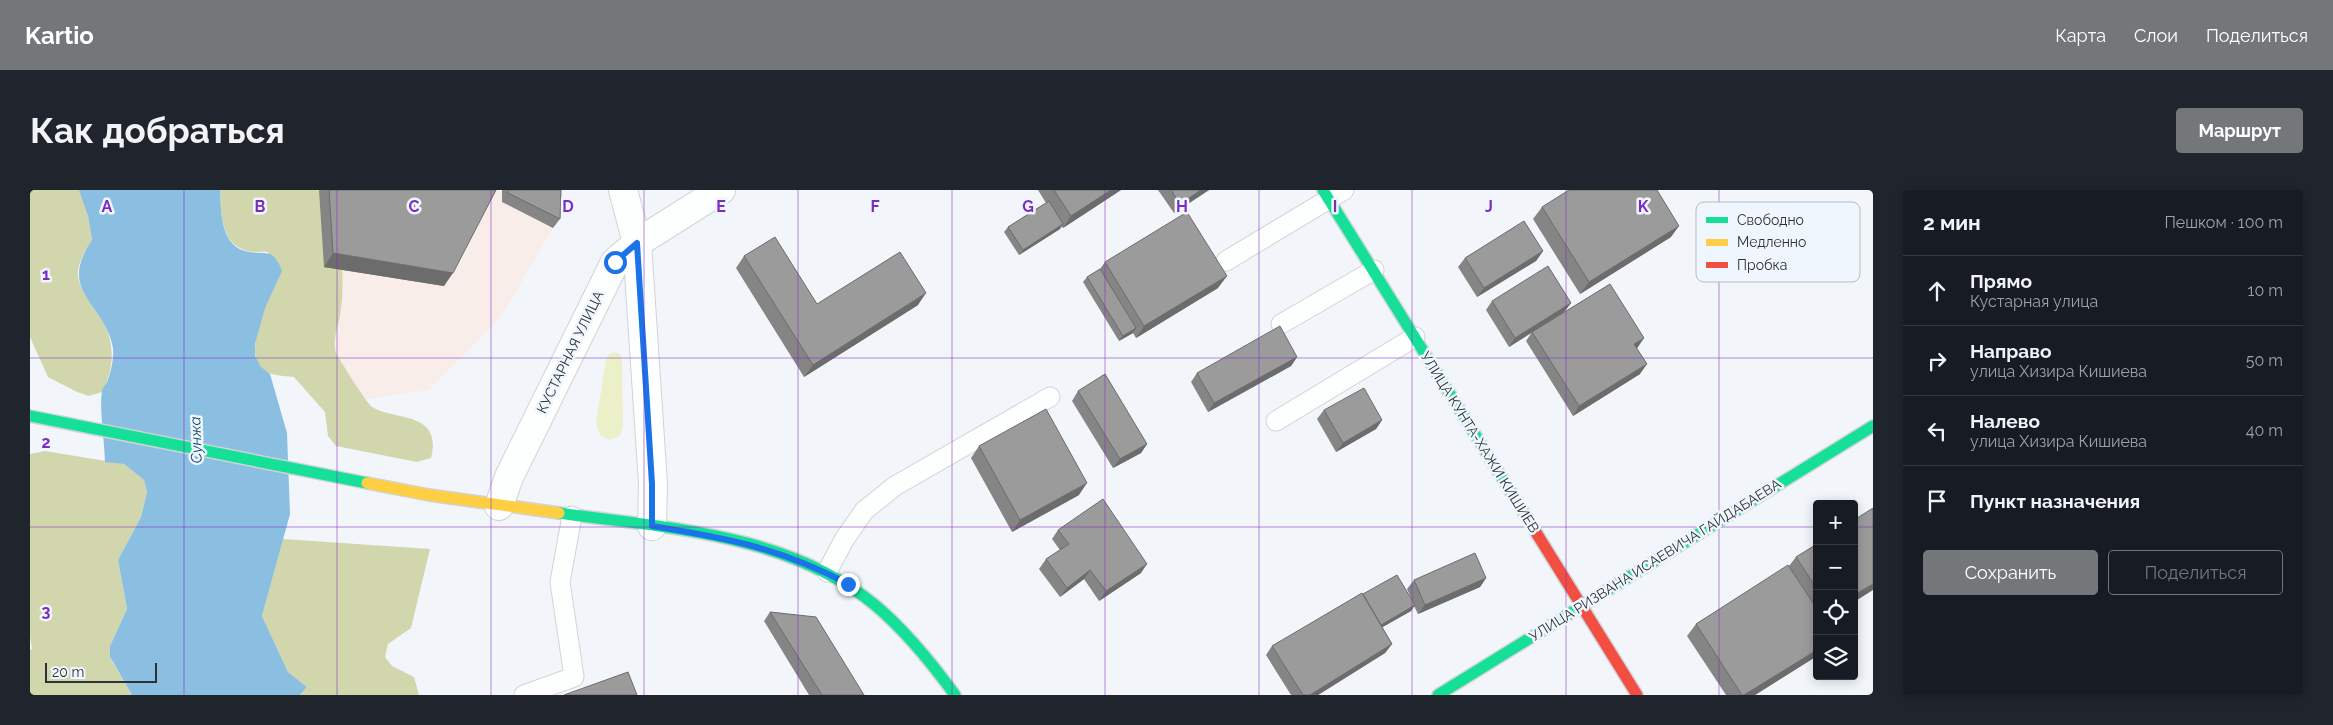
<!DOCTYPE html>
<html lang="ru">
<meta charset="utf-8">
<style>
:root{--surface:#171b24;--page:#20242c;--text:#f1f3f6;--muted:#9ea1a6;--line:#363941;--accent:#73777a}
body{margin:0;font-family:Raleway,sans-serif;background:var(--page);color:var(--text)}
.controls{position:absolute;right:15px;bottom:15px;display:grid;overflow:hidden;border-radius:5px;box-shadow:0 2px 12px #0003}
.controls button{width:45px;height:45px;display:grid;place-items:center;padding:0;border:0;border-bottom:1px solid var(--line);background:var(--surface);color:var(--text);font:25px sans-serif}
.scale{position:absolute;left:15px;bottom:12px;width:112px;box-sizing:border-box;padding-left:5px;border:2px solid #2f3235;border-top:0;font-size:14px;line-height:18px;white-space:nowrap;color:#2f3235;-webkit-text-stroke:4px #eff6fe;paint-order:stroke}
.stop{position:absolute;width:15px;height:15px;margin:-11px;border:4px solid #1a73e8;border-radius:50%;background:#fff}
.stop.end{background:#1a73e8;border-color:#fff;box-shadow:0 1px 5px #0008}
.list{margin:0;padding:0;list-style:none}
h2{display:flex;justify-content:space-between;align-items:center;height:65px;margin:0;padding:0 20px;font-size:21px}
h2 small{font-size:16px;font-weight:400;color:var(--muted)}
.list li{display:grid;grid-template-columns:32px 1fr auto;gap:15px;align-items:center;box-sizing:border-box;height:70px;padding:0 20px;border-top:1px solid var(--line)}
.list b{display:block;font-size:19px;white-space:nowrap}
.list p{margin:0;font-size:16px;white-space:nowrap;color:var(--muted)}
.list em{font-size:16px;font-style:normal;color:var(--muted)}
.actions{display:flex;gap:10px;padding:15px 20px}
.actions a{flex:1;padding:11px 0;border:1px solid var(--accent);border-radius:5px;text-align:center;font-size:18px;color:var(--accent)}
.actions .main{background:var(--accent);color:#fff}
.icon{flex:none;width:28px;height:28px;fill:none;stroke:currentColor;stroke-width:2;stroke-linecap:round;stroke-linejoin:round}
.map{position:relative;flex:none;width:1843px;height:505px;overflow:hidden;border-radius:5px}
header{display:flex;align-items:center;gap:30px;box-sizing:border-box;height:70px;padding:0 25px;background:var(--accent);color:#fff}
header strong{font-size:24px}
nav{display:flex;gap:28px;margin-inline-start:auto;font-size:18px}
.intro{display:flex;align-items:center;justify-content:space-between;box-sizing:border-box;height:120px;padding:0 30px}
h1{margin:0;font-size:35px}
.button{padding:12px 22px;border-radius:5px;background:var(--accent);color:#fff;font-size:18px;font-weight:700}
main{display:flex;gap:30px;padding:0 30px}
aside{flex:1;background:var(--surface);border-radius:5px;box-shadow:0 2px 12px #0003}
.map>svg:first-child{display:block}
.industrial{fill:#f8ede8}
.green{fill:#ecf0c9}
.forest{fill:#d2d6ac}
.water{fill:#8abfe2}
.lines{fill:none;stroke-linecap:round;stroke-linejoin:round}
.lane-casing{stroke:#d1d3d7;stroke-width:21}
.street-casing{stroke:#d1d3d7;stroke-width:30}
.fast-casing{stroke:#d1d3d7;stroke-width:14}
.slow-casing{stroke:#d1d3d7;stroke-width:14}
.jam-casing{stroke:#d1d3d7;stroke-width:14}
.lane{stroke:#fdfefe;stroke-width:19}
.street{stroke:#fdfefe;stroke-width:28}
.fast{stroke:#16e098;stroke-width:11}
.slow{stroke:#ffcf43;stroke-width:11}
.jam{stroke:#f24e42;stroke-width:11}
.wall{fill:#858585}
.shaded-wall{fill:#6c6c6c}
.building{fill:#9b9b9b;stroke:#6c6c6c}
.route{stroke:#1a73e8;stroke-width:6}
.grid{fill:none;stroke:#7b2cbf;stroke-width:1;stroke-opacity:0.55}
.labels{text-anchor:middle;stroke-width:5;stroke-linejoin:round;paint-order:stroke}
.street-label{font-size:14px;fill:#2f3235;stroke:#eff6fe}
.water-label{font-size:15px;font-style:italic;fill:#0d4a6a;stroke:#eff6fe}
.key{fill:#eff6fe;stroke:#b5bbc2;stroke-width:1}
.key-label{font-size:14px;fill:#2f3235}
.grid-label{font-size:16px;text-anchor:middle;font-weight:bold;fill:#7b2cbf;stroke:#eff6fe;stroke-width:5;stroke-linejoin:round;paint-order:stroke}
</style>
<header>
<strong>Kartio</strong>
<nav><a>Карта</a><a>Слои</a><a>Поделиться</a></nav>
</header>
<div class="intro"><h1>Как добраться</h1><a class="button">Маршрут</a></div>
<main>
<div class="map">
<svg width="1843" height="505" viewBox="0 0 1843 505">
<rect width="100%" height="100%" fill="#f2f6fa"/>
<!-- industrial -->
<path class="industrial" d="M273,0H526L523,38L471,127L399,200L318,212L290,159Z"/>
<!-- green -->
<path class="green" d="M584,162L590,164L592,172L593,234L590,246L579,250L570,245L566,233L576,171L579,164Z"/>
<!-- forest -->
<path class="forest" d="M0,0H49L51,3L58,26L62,51C55,60 47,74 48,86C50,102 61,113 69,126C86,150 85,177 72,202L59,206L47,202L18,187L0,147Z
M190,0H304C308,41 317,84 310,125C308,137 302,151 306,163C309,169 337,214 342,217C365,231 413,221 401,268L387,272L306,256L298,246L295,222L264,187C257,186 249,186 242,184C212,175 230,138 234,119C239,102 237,80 238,62C231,61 221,63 214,60C190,51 191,21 190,0Z
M15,261L94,274L114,290L117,302L111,327L88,370L97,419L80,456V468L102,505H0V460L2,459L0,447V264Z
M253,349L400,359L381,438L358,454L355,467L362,476L384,487L389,505H270L277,497L258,482L232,426Z"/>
<!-- water -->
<path class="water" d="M49,0H190C191,20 190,54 215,61C235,66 243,56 252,81L235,118L225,154V166L231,177L240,184L257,243L260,324L232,426L258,482L277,497L270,505H102L80,467V456L97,419L88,370L111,327L117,302L114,290L94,274L75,272C75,255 69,218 72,202C72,199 75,195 77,192C81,182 84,169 83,158C75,112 26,103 62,50L58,26Z"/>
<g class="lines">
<defs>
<path id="lane" d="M1196,71L1314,0
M1251,134L1344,80
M1246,231L1385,147
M797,382L814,350L834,321L865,296L1020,207
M494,505L544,487L530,392L542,326"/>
<path id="street" d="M593,0L607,53L623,294L622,336
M469,316L479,287L585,72L607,53L691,0"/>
<path id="fast" d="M1293,0L1507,344
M0,226L337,293
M529,323C635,338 758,343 845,415C876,441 901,472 925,505
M1408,505L1843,236"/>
<path id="slow" d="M337,293L399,305L529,323"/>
<path id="jam" d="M1507,344L1607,505"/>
</defs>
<!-- lane casing -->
<use href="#lane" class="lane-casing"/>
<!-- street casing -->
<use href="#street" class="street-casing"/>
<!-- fast casing -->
<use href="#fast" class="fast-casing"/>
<!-- slow casing -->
<use href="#slow" class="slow-casing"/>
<!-- jam casing -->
<use href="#jam" class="jam-casing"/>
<!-- lane -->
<use href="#lane" class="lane"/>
<!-- street -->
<use href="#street" class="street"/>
<!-- fast -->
<use href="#fast" class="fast"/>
<!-- slow -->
<use href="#slow" class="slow"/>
<!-- jam -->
<use href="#jam" class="jam"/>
</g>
<!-- wall -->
<path class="wall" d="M289,0H466L414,96L294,77Z
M472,0H531L530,29L523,38L472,12Z
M1008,0H1091L1033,38L1031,36L1030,39L989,65L974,42L978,37L1016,13Z
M1128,0H1179L1144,23Z
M1512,17L1641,47L1550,104L1503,29Z
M1513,61L1506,71L1447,107L1428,77L1435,68Z
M714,66L787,114L888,115L774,187L706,78Z
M1075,72L1188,98L1106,148L1103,143L1089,151L1053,92L1057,87L1070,79Z
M1462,111L1541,113L1534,122L1479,157L1456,120Z
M1502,142L1608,157L1607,158L1610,184L1543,226L1496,151Z
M1267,167L1261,176L1178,222L1161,192L1167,183Z
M1048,201L1117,254L1111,263L1083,278L1042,211Z
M1294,220L1352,230L1346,239L1306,262L1287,229Z
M949,256L1049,305L982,342L941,268Z
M1028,340L1111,383L1069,411L1054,389L1030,407L1009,379L1016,369L1030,360L1022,349Z
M1787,354V466L1725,505H1696L1657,446L1666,434L1759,376L1766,367Z
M1456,388L1450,397L1388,424L1384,416L1381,421L1352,437L1362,454L1355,463L1288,505H1261L1236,465L1242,456L1333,404L1384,414L1377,399L1384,390Z
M740,422L834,505H779L734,431Z"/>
<!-- shaded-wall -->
<path class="shaded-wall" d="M1081,0H1091L1033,38L1041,26Z
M1171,0H1179L1144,23L1150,14Z
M1033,34L1030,39L989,65L993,60Z
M1649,36L1641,47L1550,104L1559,92Z
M1513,61L1506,71L1447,107L1454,98Z
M303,63L423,83L414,96L294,77Z
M1197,86L1188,98L1106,148L1114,136Z
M896,103L888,115L774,187L783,175Z
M1541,113L1534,122L1479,157L1485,148Z
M1106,138L1103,143L1089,151L1093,146Z
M1614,148L1608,157L1598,164L1604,154Z
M1267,167L1261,176L1178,222L1184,213Z
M1617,174L1610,184L1543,226L1549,216Z
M1352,230L1346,239L1306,262L1313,253Z
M1117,254L1111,263L1083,278L1090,269Z
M1057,293L1049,305L982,342L990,330Z
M1117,374L1111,383L1069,411L1076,401Z
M1060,380L1054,389L1030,407L1037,398Z
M1456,388L1450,397L1388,424L1395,415Z
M1843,394V400L1824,412V405Z
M1385,415L1381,421L1344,442L1347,437Z
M1362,454L1355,463L1288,505H1280Z
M1787,460V466L1725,505H1714Z"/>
<!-- building -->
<path class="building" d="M299,0H466L423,83L303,63Z
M478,0H531L530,29L478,3Z
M1024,0H1081L1041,26Z
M1141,0H1171L1150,14Z
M1539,0H1627L1649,36L1559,92L1512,17Z
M1019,11L1033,34L993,60L978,37Z
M1157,22L1197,86L1114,136L1075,72Z
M1494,31L1513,61L1454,98L1435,68Z
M745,47L787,114L870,62L896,103L783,175L714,66Z
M1518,76L1541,113L1485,148L1462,111Z
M1070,79L1106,138L1093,146L1057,87Z
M1580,94L1614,148L1604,154L1617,174L1549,216L1502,142Z
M1250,136L1267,167L1184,213L1167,183Z
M1075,184L1117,254L1090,269L1048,201Z
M1334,198L1352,230L1313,253L1294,220Z
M1016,219L1057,293L990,330L949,256Z
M1073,309L1117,374L1076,401L1060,380L1037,398L1016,369L1039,354L1028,340Z
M1843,318V394L1824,405V330Z
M1787,354V399L1766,367Z
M1445,363L1456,388L1395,415L1384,390Z
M1758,375L1787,419V460L1714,505H1712L1666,434Z
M1367,385L1385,415L1351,435L1333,404Z
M1332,403L1362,454L1280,505H1273L1242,456Z
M740,422L786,427L834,505H792Z
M598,482L607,505H534Z"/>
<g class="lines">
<!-- route -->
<path class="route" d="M585,72L607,53L622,294V336C697,348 750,358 818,394"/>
</g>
<!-- grid -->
<path class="grid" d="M154,0V505M307,0V505M461,0V505M614,0V505M768,0V505M922,0V505M1075,0V505M1229,0V505M1382,0V505M1536,0V505M1689,0V505M0,168H1843M0,337H1787M1824,337H1843"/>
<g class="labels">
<!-- street labels -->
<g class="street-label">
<text transform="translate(540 162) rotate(-64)" y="5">КУСТАРНАЯ УЛИЦА</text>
<text transform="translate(1450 252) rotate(58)" y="5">УЛИЦА КУНТА-ХАЖИ КИШИЕВ</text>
<text transform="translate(1625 370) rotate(-32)" y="5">УЛИЦА РИЗВАНА ИСАЕВИЧА ГАЙДАБАЕВА</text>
</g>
<!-- water labels -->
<g class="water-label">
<text transform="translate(166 250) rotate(-92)" y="5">Сунжа</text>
</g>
</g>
<!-- legend -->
<rect x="1666" y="12" width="164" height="80" rx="8" class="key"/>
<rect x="1676" y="27" width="22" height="6" fill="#16e098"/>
<rect x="1676" y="49" width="22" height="7" fill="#ffcf43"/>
<rect x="1676" y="72" width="22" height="6" fill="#f24e42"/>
<g class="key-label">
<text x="1707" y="35">Свободно</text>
<text x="1707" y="57">Медленно</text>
<text x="1707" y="80">Пробка</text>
</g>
<g class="grid-label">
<text x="77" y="22">A</text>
<text x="230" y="22">B</text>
<text x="384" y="22">C</text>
<text x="538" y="22">D</text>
<text x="691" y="22">E</text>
<text x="845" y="22">F</text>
<text x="998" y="22">G</text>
<text x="1152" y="22">H</text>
<text x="1305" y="22">I</text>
<text x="1459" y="22">J</text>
<text x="1613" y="22">K</text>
<text x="16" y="90">1</text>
<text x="16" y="258">2</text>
<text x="16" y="427">3</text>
</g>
</svg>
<div class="controls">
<button>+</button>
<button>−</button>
<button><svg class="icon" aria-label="locate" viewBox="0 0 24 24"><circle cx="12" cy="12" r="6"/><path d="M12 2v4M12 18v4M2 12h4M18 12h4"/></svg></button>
<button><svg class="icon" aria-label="layers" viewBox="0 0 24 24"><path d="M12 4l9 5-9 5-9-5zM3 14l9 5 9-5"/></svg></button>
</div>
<div class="scale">20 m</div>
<div class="stop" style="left:585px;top:72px"></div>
<div class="stop end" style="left:818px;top:394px"></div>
</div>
<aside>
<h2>2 мин<small>Пешком · 100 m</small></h2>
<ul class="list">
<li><svg class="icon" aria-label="ahead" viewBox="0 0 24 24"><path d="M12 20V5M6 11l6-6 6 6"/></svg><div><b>Прямо</b><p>Кустарная улица</p></div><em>10 m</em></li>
<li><svg class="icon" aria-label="right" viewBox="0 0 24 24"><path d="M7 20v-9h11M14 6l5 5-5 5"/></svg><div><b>Направо</b><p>улица Хизира Кишиева</p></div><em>50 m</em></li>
<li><svg class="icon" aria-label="left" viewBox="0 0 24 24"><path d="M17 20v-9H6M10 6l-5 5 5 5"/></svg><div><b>Налево</b><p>улица Хизира Кишиева</p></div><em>40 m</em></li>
<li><svg class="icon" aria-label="arrive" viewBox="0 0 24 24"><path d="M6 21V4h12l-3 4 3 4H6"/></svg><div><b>Пункт назначения</b></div></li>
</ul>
<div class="actions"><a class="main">Сохранить</a><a>Поделиться</a></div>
</aside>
</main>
